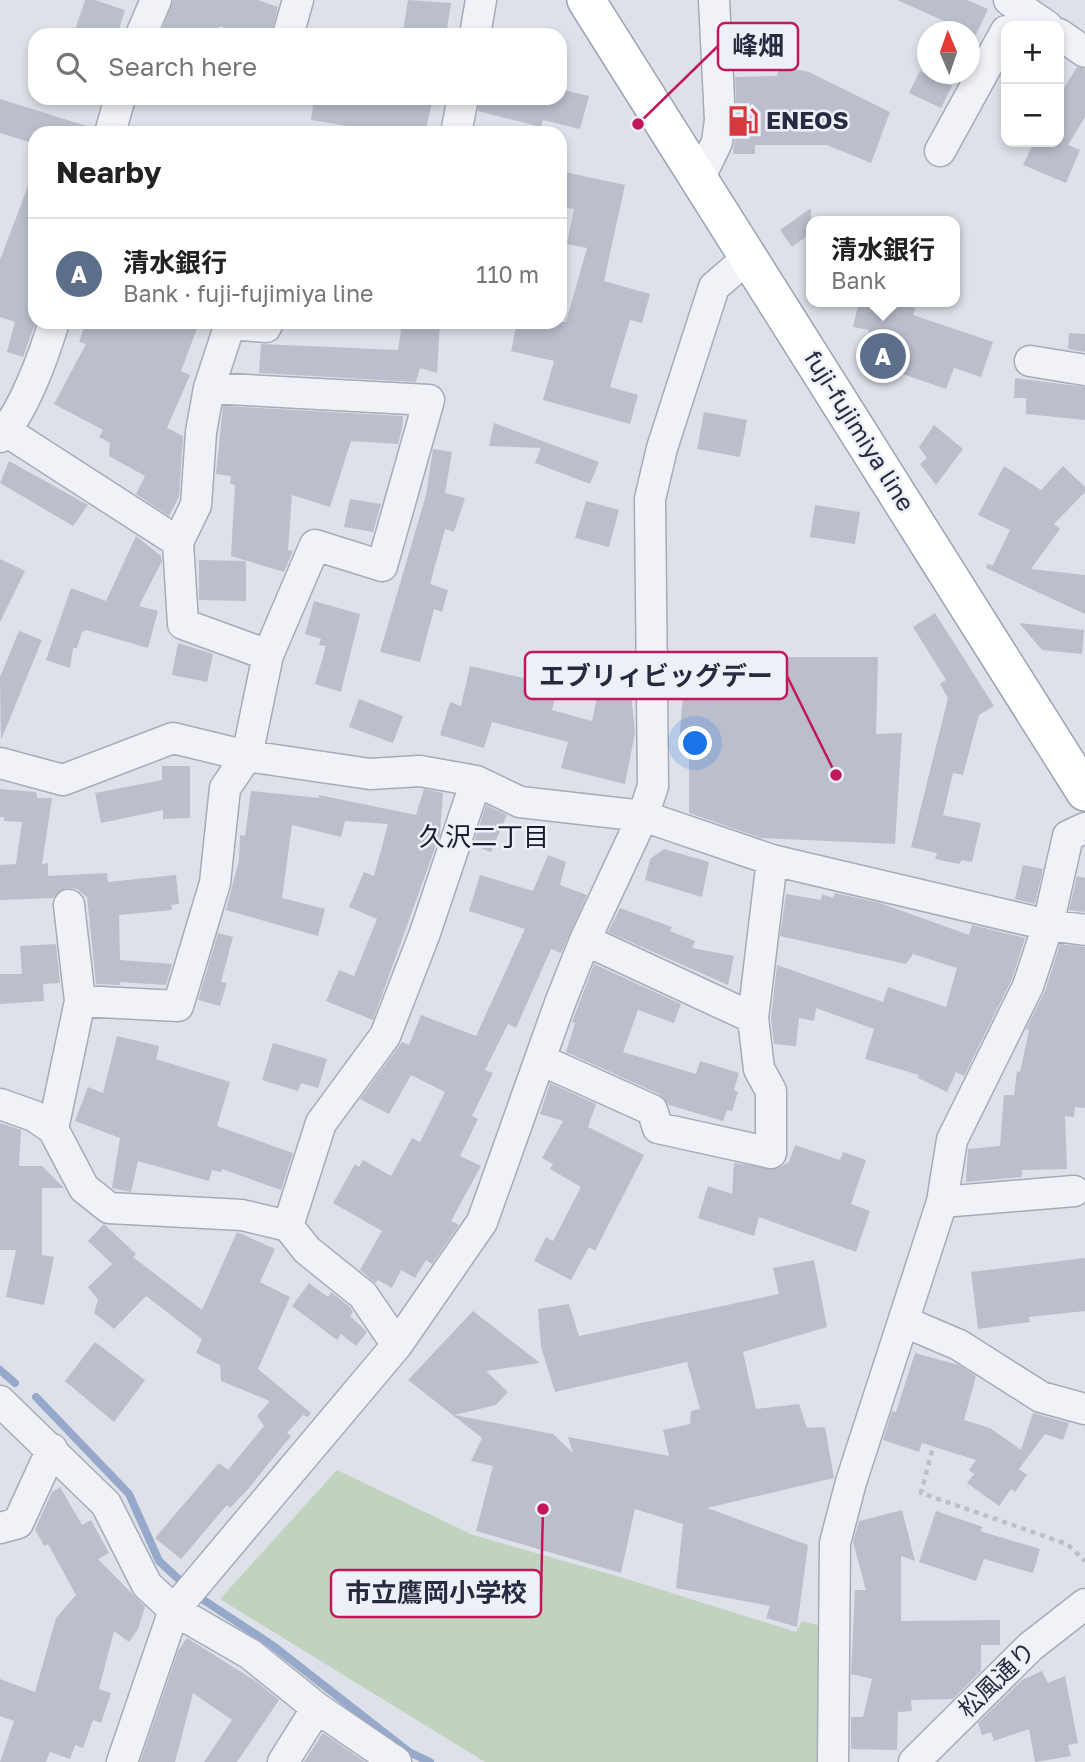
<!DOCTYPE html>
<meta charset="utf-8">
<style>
:root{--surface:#fff;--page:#f2f2f2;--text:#222;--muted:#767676;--line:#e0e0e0;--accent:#d93025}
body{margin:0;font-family:"Golos Text","Noto Sans JP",sans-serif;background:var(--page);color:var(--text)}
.controls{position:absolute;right:21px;top:21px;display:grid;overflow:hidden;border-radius:14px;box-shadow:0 4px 10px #0003}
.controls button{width:63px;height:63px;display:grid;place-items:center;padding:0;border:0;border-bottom:2px solid var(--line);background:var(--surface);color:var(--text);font:35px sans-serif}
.compass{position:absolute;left:917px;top:21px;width:63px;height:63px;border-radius:50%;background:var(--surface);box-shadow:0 4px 10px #0003;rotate:358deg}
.you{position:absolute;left:696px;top:744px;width:24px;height:24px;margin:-18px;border:5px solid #fff;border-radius:50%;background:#1a73e8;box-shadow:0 0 0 10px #1a73e833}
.badge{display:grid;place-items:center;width:46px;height:46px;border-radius:50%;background:var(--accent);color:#fff;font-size:23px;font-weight:700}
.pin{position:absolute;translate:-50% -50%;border:4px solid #fff;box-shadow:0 2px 7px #0006}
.popup{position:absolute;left:806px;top:216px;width:154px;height:91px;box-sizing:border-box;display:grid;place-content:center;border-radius:14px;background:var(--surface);filter:drop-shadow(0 2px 5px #0005);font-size:23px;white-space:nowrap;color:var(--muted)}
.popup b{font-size:26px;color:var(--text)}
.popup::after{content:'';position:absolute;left:50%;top:100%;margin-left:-14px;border:14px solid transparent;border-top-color:var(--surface)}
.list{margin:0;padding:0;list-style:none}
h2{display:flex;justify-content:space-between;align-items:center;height:91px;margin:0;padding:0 28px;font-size:30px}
h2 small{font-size:23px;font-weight:400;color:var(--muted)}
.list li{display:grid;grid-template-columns:46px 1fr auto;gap:21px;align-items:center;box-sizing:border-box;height:112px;padding:0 28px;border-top:2px solid var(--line)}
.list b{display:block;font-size:26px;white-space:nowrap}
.list p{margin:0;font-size:23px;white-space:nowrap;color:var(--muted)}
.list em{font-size:23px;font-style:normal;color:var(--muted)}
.icon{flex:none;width:38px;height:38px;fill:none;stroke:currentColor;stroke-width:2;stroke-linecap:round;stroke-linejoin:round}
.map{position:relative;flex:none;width:1085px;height:1762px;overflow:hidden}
.search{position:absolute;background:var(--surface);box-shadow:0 4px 10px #0003;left:28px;top:28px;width:539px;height:77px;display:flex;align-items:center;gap:18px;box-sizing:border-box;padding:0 24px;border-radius:21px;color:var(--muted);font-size:26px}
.panel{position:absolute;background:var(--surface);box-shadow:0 4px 10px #0003;left:28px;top:126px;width:539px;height:203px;border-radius:21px}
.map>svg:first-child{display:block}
.green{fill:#c1d3be}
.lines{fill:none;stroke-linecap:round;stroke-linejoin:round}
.stream{stroke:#96a9cb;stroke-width:8}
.building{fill:#bbbfcc}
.minor-casing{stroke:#a7abb6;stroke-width:33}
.major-casing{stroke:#9ca3b5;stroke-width:40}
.path{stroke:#bcbfc7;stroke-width:4.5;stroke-dasharray:5 5;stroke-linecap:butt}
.minor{stroke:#f1f2f7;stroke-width:30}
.major{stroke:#fff;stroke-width:37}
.labels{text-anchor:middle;stroke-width:5;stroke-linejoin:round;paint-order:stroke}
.poi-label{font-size:24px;font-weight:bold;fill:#262c40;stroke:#edf0f6;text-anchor:start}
.street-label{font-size:24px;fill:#262c40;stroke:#edf0f6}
.neighbourhood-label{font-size:26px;fill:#181e31;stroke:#edf0f6}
.leader{fill:none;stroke:#c2185b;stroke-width:2.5}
.callout-dot{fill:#c2185b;stroke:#edf0f6;stroke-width:2.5}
.callout{fill:#edf0f6;stroke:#c2185b;stroke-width:2.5}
.callout-label{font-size:26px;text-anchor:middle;font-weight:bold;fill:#262c40}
</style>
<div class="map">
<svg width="1085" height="1762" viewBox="0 0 1085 1762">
<rect width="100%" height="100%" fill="#dee1e9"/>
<!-- green -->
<path class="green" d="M337,1470L473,1535L627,1579L796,1632L802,1621L829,1628L826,1762H485L220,1599Z"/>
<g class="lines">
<!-- stream -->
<path class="stream" d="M0,1370L15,1383
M36,1397L129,1494L159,1561L186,1586
M196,1595L272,1645L409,1752L430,1762"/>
</g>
<!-- building -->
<path class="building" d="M85,0H95L125,10L117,35H91L75,30Z
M173,0H258L278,7L271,35H249L220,26L216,35H160Z
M408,0L451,3L446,35L403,31Z
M897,0H967L988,9L976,35Z
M779,66L809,72L890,112L871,163L827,145H755V154H733L737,119L735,77L777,76Z
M1077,67L1085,69V117L1068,145L1080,150L1066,183L1023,165L1034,142H1059V96Z
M920,71L952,86L941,108L909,93Z
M560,89L589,96L580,129L543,120L541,127L478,111L480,98H560Z
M314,98H433L425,133H390L311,120Z
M0,99L93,128V133H35V144L0,133Z
M560,171L625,185L604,281L650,294L642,323L630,320L610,387L638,395L630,424L543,400L554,361L511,351L517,322H566L587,248L567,244L574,209L560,206Z
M33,173L35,324L23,357L7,352L15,322L0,317V260Z
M811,208V233L792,247L780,230Z
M859,302H885L915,308L913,315L993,342L981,377L954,368L946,389L862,360L869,330L853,327Z
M86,322H186L198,326L181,371L190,375L167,428L183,436L179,497L169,516L136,494L145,476L109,456L110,443L99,437L103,430L54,404L86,344L79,342Z
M402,322H440L437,373L420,368L416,382L259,373L261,344L398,350Z
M1069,333L1085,334V352L1068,349Z
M1015,378L1085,387V420L1026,414V398H1014Z
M223,406L403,416L402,429L398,444L351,441L330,507L292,495L288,550L293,551L284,572L231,556L235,485L230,484L231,476L216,474Z
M704,412L747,420L740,457L697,449Z
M494,423L599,462L590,484L535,463L541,448L489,446Z
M934,425L963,449L936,485L920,464L927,458L919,447Z
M433,449L452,452L445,493L465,498L454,532L445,529L430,584L448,590L442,612L434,609L420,662L380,652L426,495Z
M9,461L88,505L73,526L0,483Z
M1004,466L1041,490L1063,466L1085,487V492L1054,524L1060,529L1031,569L1085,575V614L986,568L987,564L993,565L1010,530L978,515Z
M350,499L381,504L373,532L344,527Z
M586,501L619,510L609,547L575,538Z
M815,505L860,512L855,544L810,537Z
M136,536L161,556L162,561L139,606L158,611L148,648L86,630L82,632L77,648H73L70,668L46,660L71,588L106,601Z
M0,559L25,571L0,622Z
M199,560L246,561V601L199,600Z
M314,601L360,614L341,692L315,684L326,646L319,645L321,639L305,634Z
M935,613L994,706L979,715L963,775L953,773L943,815L981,823L972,862L962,860L959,864L935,859L937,853L911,847L948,698L940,684L946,680L913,627Z
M1019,623L1084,630L1082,654L1042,650Z
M19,631L42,640L1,740L0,677Z
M178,643L213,654L207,682L172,675Z
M605,656L627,662L620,691L631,693L635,733L625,784L561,768L568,742L492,722L484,748L440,735L450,702L461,706L470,666L528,679L533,657L564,665L552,710L592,721Z
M712,657H878L876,734L902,733L895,844L761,838L689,813V740L679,743L686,659Z
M359,699L403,716L393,743L349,727Z
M162,766H190V818L163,819V810L101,823L95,793L162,780Z
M0,789L36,792L37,798H52L42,864L48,863V876L107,873L108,882L176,875L179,904L171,905L172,910L119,915L120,960L172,964L166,985L120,982V985L96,984L87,897L77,889L66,888L53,898L0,900V865L16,864L22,822L4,821V817H0Z
M424,789L443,793L440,834L373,1020L326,1001L339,970L354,976L377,919L349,907L364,872L374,876L388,824L345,821L341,837L292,825L282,898L325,909L318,936L226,910L239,860L240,835L245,836L251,791L319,798V795L416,815Z
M486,805L507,815L491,852L473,845Z
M664,849L709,862L702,897L645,880L650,859Z
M548,855L566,862L560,885L587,895L561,953L551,949L516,1028L508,1024L485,1070L493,1073L472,1116L478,1119L460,1156L481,1166L451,1221L459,1225L432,1264L426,1260L415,1278L401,1270L392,1288L378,1280L375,1283L360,1270L382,1231L333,1203L355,1164L359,1167L363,1160L391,1176L412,1138L420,1142L445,1092L411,1075L389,1114L360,1099L402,1042L409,1045L421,1015L476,1036L525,929L469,911L480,875L533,891Z
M1023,865L1043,869L1035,904L1015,899Z
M1077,876L1085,878V912L1069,910Z
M835,893L880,903L969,935L972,925L1025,938L1012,979L964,1076L956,1072L947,1092L918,1078L919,1075L865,1059L874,1029L816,1008L814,1021L799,1018L796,1046L774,1044L771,1018L777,965L883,1002L888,987L946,1007L957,968L913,954L906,964L780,936L786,894L821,900L822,894L833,898Z
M620,908L672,927L670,931L695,941L692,948L734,956L728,985L608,932Z
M218,933L233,937L221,982L227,983L220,1006L198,1000Z
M56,944L60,983L43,984L44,1001L0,1004V974H22L20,946Z
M1060,944L1085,947V1108L1075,1107L1074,1117L1065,1116L1067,1169L1022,1170V1177L966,1182L968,1149L1000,1146L1004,1095H1014L1017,1071L1020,1072L1029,1030L1026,1029L1045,991Z
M594,964L681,1004L674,1023L638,1010L623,1052L696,1074L700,1061L739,1073L734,1090L738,1092L732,1111L727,1110L723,1121L669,1105L659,1094L566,1052L575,1023L572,1022Z
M117,1036L159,1046L156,1059L230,1082L217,1126L293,1153L281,1190L222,1169L221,1172L212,1170L209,1181L138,1161L131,1192L112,1188L120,1138L75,1121L88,1087L103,1093Z
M273,1043L327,1059L318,1088L301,1083L298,1091L262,1080Z
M550,1083L596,1104L588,1127L644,1155L595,1251L589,1247L571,1280L534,1261L546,1237L553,1241L581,1187L550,1169L553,1164L542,1158L563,1121L540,1114Z
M0,1123L21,1130L19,1166H42L64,1188H42V1255L54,1257L44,1305L6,1297L16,1250H0Z
M795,1145L840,1160L843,1152L866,1160L851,1204L870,1211L856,1252L759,1217L754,1236L698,1218L708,1186L732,1194L734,1163L777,1169L789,1162Z
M104,1224L136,1254L133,1257L202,1310L237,1232L275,1249L260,1282L290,1297L258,1369L311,1413L308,1417L303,1415L287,1433L291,1436L248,1489L230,1508L227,1505L181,1559L155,1538L219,1463L228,1470L264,1426L257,1416L270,1401L221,1381L220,1365L196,1353L202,1339L146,1296L114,1329L94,1313L98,1300L88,1287L112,1264L88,1241Z
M1085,1258V1311L1029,1317L1030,1322L978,1329L971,1272Z
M814,1260L827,1327L743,1352L756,1409L799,1404L807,1428L825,1427L834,1478L707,1508L808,1545L797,1627L766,1618L770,1606L676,1588L683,1524L635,1509L621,1573L476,1531L493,1466L471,1461L482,1438L408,1380L473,1311L540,1363L486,1371L508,1392L496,1405L454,1415L553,1434L573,1453L568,1437L669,1456L663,1430L690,1424L691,1411L700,1409L687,1362L555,1392L541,1347L538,1309L569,1304L579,1336L779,1294L773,1268Z
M309,1283L328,1297L331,1292L350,1307L353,1312L350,1316L367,1332L356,1346L341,1334L337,1340L292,1306Z
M95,1342L145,1380L114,1422L65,1381Z
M915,1353L959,1365L976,1376L964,1420L990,1428L1021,1450L1033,1413L1069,1423L1063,1440L1045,1434L1019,1469L1027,1475L1015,1492L1011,1489L999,1506L967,1483L974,1474L969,1470L976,1460L922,1443L919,1452L883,1440L892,1411L896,1412Z
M60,1487L82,1525L91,1520L109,1553L98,1559L145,1607L138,1629L129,1642L114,1631L99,1689L111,1693L101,1723L93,1720L83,1748L75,1745L70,1759L50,1752L46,1762H0L14,1721L0,1716V1679L35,1692L56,1618L76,1595L48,1544L44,1546L35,1529L52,1492Z
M902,1510L915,1561L901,1556V1621L1000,1620V1645H981V1671L953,1699L911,1700L912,1711L898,1712L897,1750L851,1749V1717H863L872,1679L851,1674L855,1590H866L853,1542L859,1521Z
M936,1511L983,1527L980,1531L1040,1549L1033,1573L984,1559L976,1581L919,1562Z
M187,1638L257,1682L279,1700L237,1762H204L232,1720L193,1693L175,1762H140L178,1651Z
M1042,1671L1048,1683L1065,1676L1078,1743L1068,1745L1071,1756L1035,1762L1029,1729L994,1741L991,1732L982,1735L978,1723L1022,1680Z
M323,1733L365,1762H304Z"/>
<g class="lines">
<defs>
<path id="minor" d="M1009,0L1047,26
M1059,34L1085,52
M141,35L156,0
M288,35L298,0
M475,35L481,0
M110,133L120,98
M456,133L463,98
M940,151L1006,31
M700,177L717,142L720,120L714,0
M268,322L266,327L230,324L209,388L201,432L196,505L178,542L183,624L268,655
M1030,361L1085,370
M6,431L178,542
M0,437C24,411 44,355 54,322
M0,763L63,780L173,738L247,756L370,774L420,771L476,781L520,802L643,816L772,860L1048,925L1085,930
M585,940L753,1018
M80,1001L178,1006L215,883L225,788L247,756L268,655L315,545L382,566L429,400L209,388
M541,1060L652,1110L658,1128L771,1153V1091L759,1069L753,1018L772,860
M0,1104L34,1116L53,1129L84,1188L109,1208L242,1215L288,1226L307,1250L363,1295L397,1345
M53,1129L80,1001L69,905
M942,1202L1074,1191
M288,1226L321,1123L385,1036L425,933L476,781
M905,1322L959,1345L1041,1397L1085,1409
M0,1401L106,1504L147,1585L174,1610L250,1654L317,1708L396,1762
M0,1528L18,1523L52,1449
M122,1762L174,1610L397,1345L482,1222L560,1003L585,940L643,816L653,786L650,499L662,448L714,287L750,256
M283,1762L317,1708
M833,1762L835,1543L851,1482L942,1202L952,1140L1028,986L1048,925L1068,836L1085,828
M914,1762L1030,1647L1085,1604"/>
<path id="major" d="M586,0L1085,792"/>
</defs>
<!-- minor casing -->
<use href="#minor" class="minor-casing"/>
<!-- major casing -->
<use href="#major" class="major-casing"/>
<!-- path -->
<path class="path" d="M952,1373L921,1493L1067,1544L1085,1561"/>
<!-- minor -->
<use href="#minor" class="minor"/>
<!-- major -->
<use href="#major" class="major"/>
</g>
<!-- icons -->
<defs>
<symbol id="fuel-bare" viewBox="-9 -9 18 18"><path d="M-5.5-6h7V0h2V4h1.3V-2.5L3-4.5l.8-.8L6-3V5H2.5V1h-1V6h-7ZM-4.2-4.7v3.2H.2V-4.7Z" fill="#d8393e" stroke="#edf0f6" stroke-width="2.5" paint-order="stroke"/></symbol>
</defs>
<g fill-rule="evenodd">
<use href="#fuel-bare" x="721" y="99" width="44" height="44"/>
</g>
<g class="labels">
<!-- poi labels -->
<g class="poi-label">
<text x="766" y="129">ENEOS</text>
</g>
<!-- street labels -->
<g class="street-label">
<text transform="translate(859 431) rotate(58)" y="8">fuji-fujimiya line</text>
<text transform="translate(997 1680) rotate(-44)" y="8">松風通り</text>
</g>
<!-- neighbourhood labels -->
<g class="neighbourhood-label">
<text x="484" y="846">久沢二丁目</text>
</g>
</g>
<!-- callouts -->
<path class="leader" d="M638 124L718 46M836 775L787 676M543 1509L541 1593"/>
<g class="callout-dot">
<circle cx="638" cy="124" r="7"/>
<circle cx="836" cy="775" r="7"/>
<circle cx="543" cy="1509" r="7"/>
</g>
<g class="callout">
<rect x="718" y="23" width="80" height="47" rx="7"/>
<rect x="525" y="652" width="262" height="47" rx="7"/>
<rect x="331" y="1570" width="210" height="47" rx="7"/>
</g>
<g class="callout-label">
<text x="758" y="55">峰畑</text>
<text x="656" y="685">エブリィビッグデー</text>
<text x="436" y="1602">市立鷹岡小学校</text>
</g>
</svg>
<div class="controls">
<button>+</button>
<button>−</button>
</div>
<svg class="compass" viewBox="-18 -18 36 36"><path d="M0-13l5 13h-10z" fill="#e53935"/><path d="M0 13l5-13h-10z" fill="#767676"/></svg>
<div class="you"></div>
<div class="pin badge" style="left:883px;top:356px;background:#5c6f8a">A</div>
<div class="popup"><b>清水銀行</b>Bank</div>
<div class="search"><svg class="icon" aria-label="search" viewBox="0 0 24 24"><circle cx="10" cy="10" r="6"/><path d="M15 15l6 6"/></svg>Search here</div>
<section class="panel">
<h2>Nearby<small></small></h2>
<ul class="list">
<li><span class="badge" style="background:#5c6f8a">A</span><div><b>清水銀行</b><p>Bank · fuji-fujimiya line</p></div><em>110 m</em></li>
</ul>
</section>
</div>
